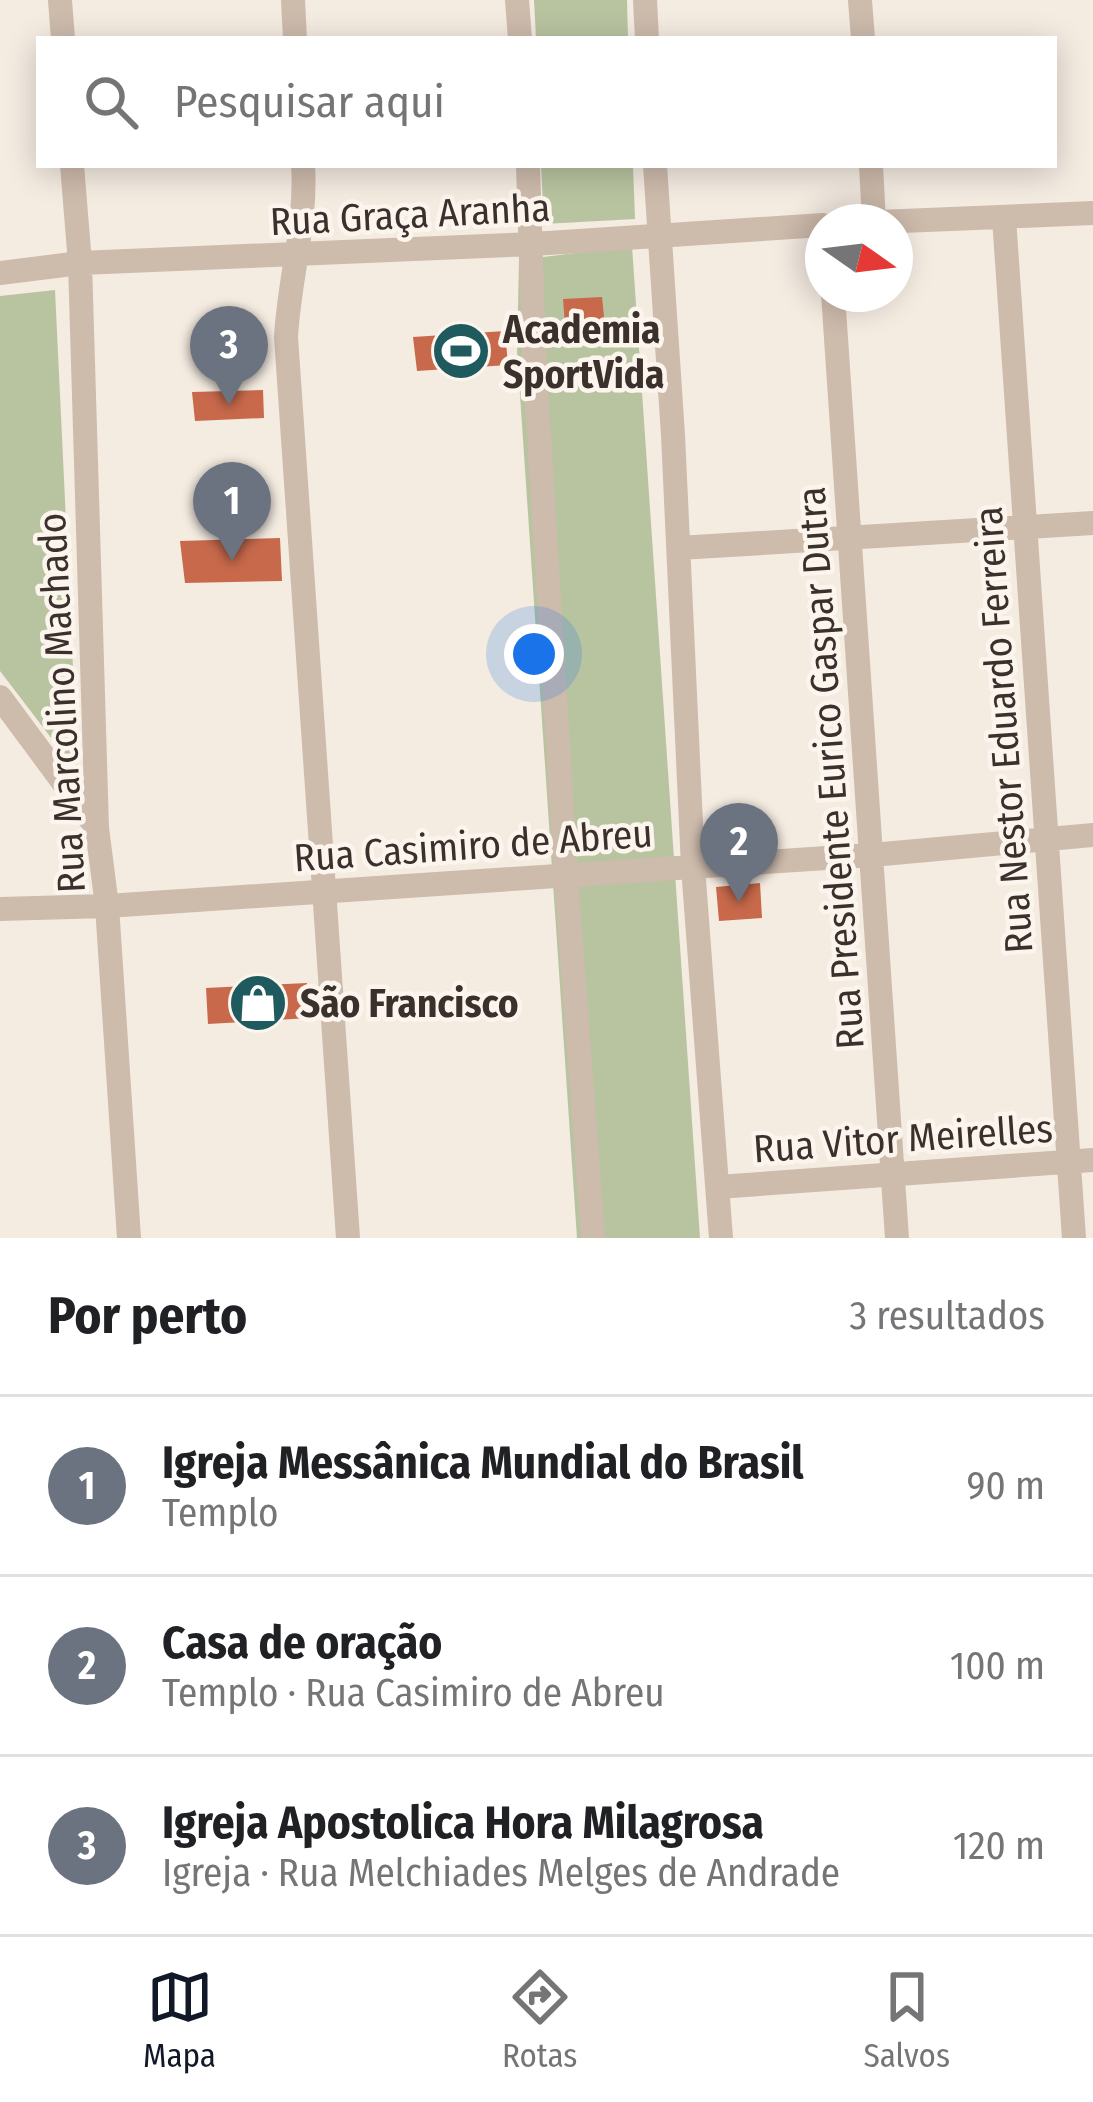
<!DOCTYPE html>
<html lang="pt">
<meta charset="utf-8">
<style>
:root{--surface:#fff;--page:#f6f6f6;--text:#202124;--muted:#757577;--line:#e0e0e0;--accent:#111827}
body{margin:0;font-family:"Fira Sans Condensed",sans-serif;background:var(--page);color:var(--text)}
.compass{position:absolute;left:805px;top:204px;width:108px;height:108px;border-radius:50%;background:var(--surface);box-shadow:0 6px 30px #0003;rotate:104deg}
.you{position:absolute;left:534px;top:654px;width:42px;height:42px;margin:-30px;border:9px solid #fff;border-radius:50%;background:#1a73e8;box-shadow:0 0 0 18px #1a73e833}
.badge{display:grid;place-items:center;width:78px;height:78px;border-radius:50%;background:var(--accent);color:#fff;font-size:39px;font-weight:700}
.pin{position:absolute;translate:-50% -99px;filter:drop-shadow(0 3px 6px #0008)}
.pin::after{content:'';position:absolute;top:63px;width:42px;height:36px;background:inherit;clip-path:polygon(0 0,100% 0,50% 100%)}
.list{margin:0;padding:0;list-style:none}
h2{display:flex;justify-content:space-between;align-items:center;height:156px;margin:0;padding:0 48px;font-size:51px}
h2 small{font-size:39px;font-weight:400;color:var(--muted)}
.list li{display:grid;grid-template-columns:78px 1fr auto;gap:36px;align-items:center;box-sizing:border-box;height:180px;padding:0 48px;border-top:3px solid var(--line)}
.list b{display:block;font-size:45px;white-space:nowrap}
.list p{margin:0;font-size:39px;white-space:nowrap;color:var(--muted)}
.list em{font-size:39px;font-style:normal;color:var(--muted)}
.icon{flex:none;width:66px;height:66px;fill:none;stroke:currentColor;stroke-width:2;stroke-linecap:round;stroke-linejoin:round}
.map{position:relative;flex:none;width:1093px;height:1238px;overflow:hidden}
.search{position:absolute;background:var(--surface);box-shadow:0 6px 30px #0003;left:36px;right:36px;top:36px;height:132px;display:flex;align-items:center;gap:30px;box-sizing:border-box;padding:0 42px;border-radius:0px;color:var(--muted);font-size:45px}
.sheet{height:696px;background:var(--surface)}
nav{display:flex;justify-content:space-around;align-items:center;box-sizing:border-box;height:168px;border-top:3px solid var(--line);background:var(--surface);font-size:33px;color:var(--muted)}
nav a{display:grid;justify-items:center;gap:6px}
nav .on{color:var(--accent)}
.map>svg:first-child{display:block}
.green{fill:#b8c4a0}
.building{fill:#c8694b}
.lines{fill:none;stroke-linecap:round;stroke-linejoin:round}
.street{stroke:#cdbbac;stroke-width:24}
.labels{text-anchor:middle;stroke-width:9;stroke-linejoin:round;paint-order:stroke}
.street-label{font-size:39px;fill:#3b302b;stroke:#fbf5ee}
.poi-label{font-size:39px;font-weight:bold;fill:#3b302b;stroke:#fbf5ee;text-anchor:start}
</style>
<div class="map">
<svg width="1093" height="1238" viewBox="0 0 1093 1238">
<rect width="100%" height="100%" fill="#f4ebe1"/>
<!-- green -->
<path class="green" d="M534,0H627L628,39H536Z
M541,165H633L635,219L544,224Z
M632,246L700,1238H577L517,351L519,260Z
M55,290L78,773L0,671V296Z"/>
<!-- building -->
<path class="building" d="M602,297L606,336L566,338L563,299Z
M505,331L508,365L417,371L413,337Z
M263,390L264,418L195,421L192,392Z
M280,538L282,581L185,583L180,541Z
M760,883L762,918L719,921L716,887Z
M307,983L310,1018L208,1024L206,988Z"/>
<g class="lines">
<!-- street -->
<path class="street" d="M60,0L63,39
M293,0L295,39
M517,0L520,39
M645,0L647,39
M860,0L863,39
M72,165L80,263L97,828L107,906L129,1238
M303,165C307,223 289,279 286,337L348,1238
M528,165L534,354L566,876L593,1238
M655,165L673,435L693,867L721,1238
M871,165L874,222
M1004,218L1074,1238
M878,222L1093,213
M0,273L80,263L533,244L823,225
M833,294L897,1238
M679,548L1093,523
M0,697L97,828
M0,909L107,906L872,855L1093,835
M718,1187L1093,1160"/>
</g>
<!-- icons -->
<defs>
<symbol id="stadium-disc" viewBox="-11 -11 22 22"><circle r="9.5" fill="#1f5a5e" stroke="#fbf5ee"/><path d="M0-5a6.5 5 0 1 0 0 10a6.5 5 0 1 0 0-10ZM-3.5-1.8h7v3.6h-7Z" fill="#fff"/></symbol>
<symbol id="shop-disc" viewBox="-11 -11 22 22"><circle r="9.5" fill="#1f5a5e" stroke="#fbf5ee"/><path d="M-5-2.5h2.3a2.7 3.5 0 0 1 5.4 0H5L5.5 6h-11ZM-1.5-2.5h3a1.5 2.3 0 0 0-3 0Z" fill="#fff"/></symbol>
</defs>
<g fill-rule="evenodd">
<use href="#stadium-disc" x="428" y="318" width="66" height="66"/>
<use href="#shop-disc" x="225" y="970" width="66" height="66"/>
</g>
<g class="labels">
<!-- street labels -->
<g class="street-label">
<text transform="translate(410 214) rotate(-3)" y="14">Rua Graça Aranha</text>
<text transform="translate(61 703) rotate(-93)" y="14">Rua Marcolino Machado</text>
<text transform="translate(1003 730) rotate(-94)" y="14">Rua Nestor Eduardo Ferreira</text>
<text transform="translate(830 768) rotate(-94)" y="14">Rua Presidente Eurico Gaspar Dutra</text>
<text transform="translate(473 845) rotate(-4)" y="14">Rua Casimiro de Abreu</text>
<text transform="translate(903 1138) rotate(-4)" y="14">Rua Vitor Meirelles</text>
</g>
<!-- poi labels -->
<g class="poi-label">
<text x="503" y="343">Academia<tspan x="503" dy="45">SportVida</tspan></text>
<text x="300" y="1017">São Francisco</text>
</g>
</g>
</svg>
<svg class="compass" viewBox="-18 -18 36 36"><path d="M0-13l5 13h-10z" fill="#e53935"/><path d="M0 13l5-13h-10z" fill="#757577"/></svg>
<div class="you"></div>
<div class="pin badge" style="left:232px;top:561px;background:#6b7280">1</div>
<div class="pin badge" style="left:739px;top:902px;background:#6b7280">2</div>
<div class="pin badge" style="left:229px;top:405px;background:#6b7280">3</div>
<div class="search"><svg class="icon" aria-label="search" viewBox="0 0 24 24"><circle cx="10" cy="10" r="6"/><path d="M15 15l6 6"/></svg>Pesquisar aqui</div>
</div>
<section class="sheet">
<h2>Por perto<small>3 resultados</small></h2>
<ul class="list">
<li><span class="badge" style="background:#6b7280">1</span><div><b>Igreja Messânica Mundial do Brasil</b><p>Templo</p></div><em>90 m</em></li>
<li><span class="badge" style="background:#6b7280">2</span><div><b>Casa de oração</b><p>Templo · Rua Casimiro de Abreu</p></div><em>100 m</em></li>
<li><span class="badge" style="background:#6b7280">3</span><div><b>Igreja Apostolica Hora Milagrosa</b><p>Igreja · Rua Melchiades Melges de Andrade</p></div><em>120 m</em></li>
</ul>
</section>
<nav>
<a class="on"><svg class="icon" aria-label="map" viewBox="0 0 24 24"><path d="M3 6l6-2 6 2 6-2v14l-6 2-6-2-6 2zM9 4v14M15 6v14"/></svg>Mapa</a>
<a><svg class="icon" aria-label="directions" viewBox="0 0 24 24"><path d="M12 3l9 9-9 9-9-9zM9 14v-3h6M13 9l2 2-2 2"/></svg>Rotas</a>
<a><svg class="icon" aria-label="saved" viewBox="0 0 24 24"><path d="M7 4h10v16l-5-4-5 4z"/></svg>Salvos</a>
</nav>
